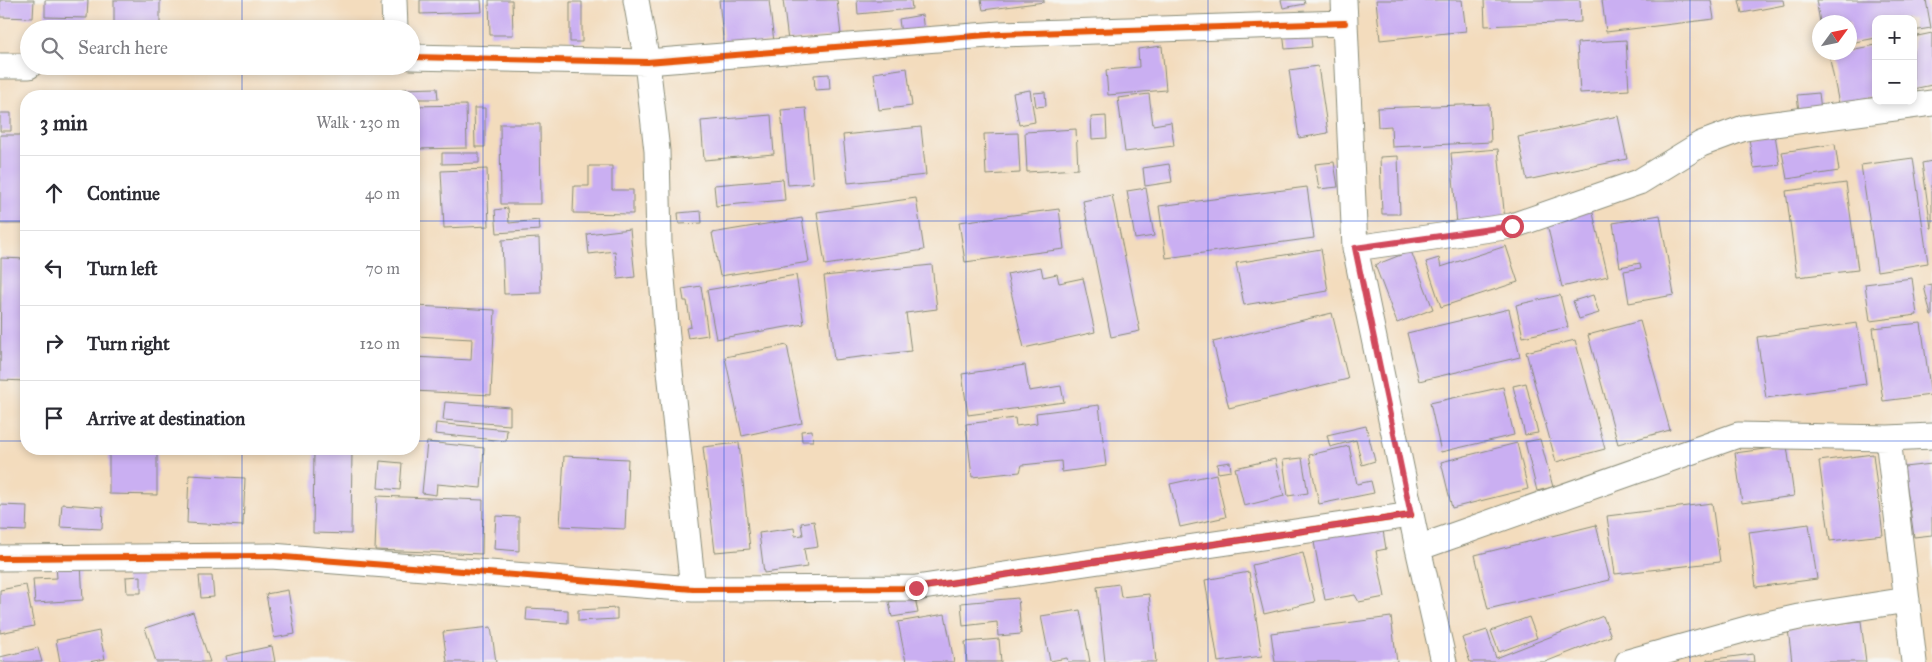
<!DOCTYPE html>
<meta charset="utf-8">
<style>
:root{--surface:#fff;--page:#f7f7f7;--text:#2b2b33;--muted:#7c7c81;--line:#e1e1e2}
body{margin:0;font-family:"IM FELL Great Primer",serif;background:var(--page);color:var(--text)}
.controls{position:absolute;right:15px;top:15px;display:grid;overflow:hidden;border-radius:10px;box-shadow:0 2px 8px #0003}
.controls button{width:45px;height:45px;display:grid;place-items:center;padding:0;border:0;border-bottom:1px solid var(--line);background:var(--surface);color:var(--text);font:25px sans-serif}
.compass{position:absolute;left:1812px;top:15px;width:45px;height:45px;border-radius:50%;background:var(--surface);box-shadow:0 2px 8px #0003;rotate:57deg}
.stop{position:absolute;width:15px;height:15px;margin:-11px;border:4px solid #d1495b;border-radius:50%;background:#fff}
.stop.end{background:#d1495b;border-color:#fff;box-shadow:0 1px 5px #0008}
.list{margin:0;padding:0;list-style:none}
h2{display:flex;justify-content:space-between;align-items:center;height:65px;margin:0;padding:0 20px;font-size:21px}
h2 small{font-size:16px;font-weight:400;color:var(--muted)}
.list li{display:grid;grid-template-columns:32px 1fr auto;gap:15px;align-items:center;box-sizing:border-box;height:75px;padding:0 20px;border-top:1px solid var(--line)}
.list b{display:block;font-size:19px;white-space:nowrap}
.list em{font-size:16px;font-style:normal;color:var(--muted)}
.icon{flex:none;width:28px;height:28px;fill:none;stroke:currentColor;stroke-width:2;stroke-linecap:round;stroke-linejoin:round}
.map{position:relative;flex:none;width:1932px;height:662px;overflow:hidden}
.search{position:absolute;background:var(--surface);box-shadow:0 2px 8px #0003;left:20px;top:20px;width:400px;height:55px;display:flex;align-items:center;gap:12px;box-sizing:border-box;padding:0 18px;border-radius:28px;color:var(--muted);font-size:19px}
.panel{position:absolute;background:var(--surface);box-shadow:0 2px 8px #0003;left:20px;top:90px;width:400px;height:365px;border-radius:20px}
.map>svg:first-child{display:block}
.building{fill:#caaff2}
.lines{fill:none;stroke-linecap:round;stroke-linejoin:round}
.street-casing{stroke:#898c78;stroke-width:27}
.street{stroke:#fff;stroke-width:25}
.cycleway-casing{stroke:#f6f6f2;stroke-width:9}
.cycleway{stroke:#e8590c;stroke-width:6}
.route{stroke:#d1495b;stroke-width:6}
.grid{fill:none;stroke:#1d4ed8;stroke-width:1;stroke-opacity:0.55}
</style>
<div class="map">
<svg width="1932" height="662" viewBox="0 0 1932 662">
<rect width="100%" height="100%" fill="#f6f6f2"/>
<filter id="ink" filterUnits="userSpaceOnUse"><feTurbulence type="fractalNoise" baseFrequency=".02" numOctaves="2"/><feDisplacementMap in="SourceGraphic" scale="10" xChannelSelector="R" yChannelSelector="G"/><feConvolveMatrix kernelMatrix="1 2 1 2 8 2 1 2 1" color-interpolation-filters="sRGB"/></filter>
<filter id="wash" filterUnits="userSpaceOnUse"><feTurbulence type="fractalNoise" baseFrequency=".0096" numOctaves="4" result="noise"/><feDisplacementMap in="SourceGraphic" scale="20" xChannelSelector="R" yChannelSelector="G"/><feGaussianBlur stdDeviation="1.12" result="paint"/><feColorMatrix in="noise" values="0 0 0 0 0 0 0 0 0 0 0 0 0 0 0 0 0 1.4 0 .05"/><feComposite in="paint" operator="in"/></filter>
<g filter="url(#wash)">
<rect width="100%" height="100%" fill="#f3dcbd"/>
<g id="blocks">
<!-- building -->
<path class="building" d="M0,0H34L33,18L0,17Z
M45,0H88L87,18L45,17Z
M114,0H160V29H114Z
M420,0H481L482,12L420,14Z
M489,0H512L513,35H490Z
M719,0H769L774,42L724,47Z
M783,0H837L841,35L788,41Z
M857,0H911L912,9L858,14Z
M981,0H1044V2L983,10Z
M1281,0H1304L1305,4L1283,8Z
M1376,0H1462L1466,31L1380,40Z
M1484,0H1580L1581,22L1485,26Z
M1602,0H1711L1714,19L1606,32Z
M1739,0H1783L1784,5L1742,13Z
M1816,0H1926L1931,28L1913,31V19H1876V38L1850,43V22H1820Z
M570,2H582V42H570Z
M922,15L924,32L901,35L899,19Z
M1310,29L1312,47L1285,49L1283,32Z
M1932,33V85L1913,89V37Z
M1626,40L1629,90L1580,93L1577,43Z
M1876,45V97L1839,104L1829,55L1850,52V50Z
M1162,46L1166,90L1108,95L1106,70L1139,67L1138,49Z
M1318,66L1328,133L1299,138L1289,70Z
M907,68L912,106L879,110L874,73Z
M829,74L830,89L815,90L814,75Z
M437,88L438,99H414V96H403V89Z
M1030,90L1035,122L1019,125L1013,93Z
M1045,92L1046,106L1036,107L1034,93Z
M1819,93L1821,110L1799,112L1797,95Z
M1149,94L1153,125L1171,122L1174,146L1125,152L1118,98Z
M1489,104L1491,142L1392,147L1391,126L1378,127L1377,108Z
M466,105L467,148L414,149V106Z
M474,108H485V147H475Z
M806,108L813,183L788,185L781,110Z
M0,113H11V131H0Z
M771,115L774,154L704,160L701,121Z
M1106,116L1107,138L1092,139L1091,117Z
M1618,116L1627,159L1527,180L1518,137Z
M500,124H540L541,204H501Z
M921,127L926,175L848,183L843,135Z
M1076,129L1078,169L1027,172L1025,132Z
M1018,133L1020,173L986,175L984,134Z
M0,135H26V224H0Z
M1775,135L1780,165L1754,168L1749,139Z
M1835,144L1839,171L1787,179L1782,152Z
M1498,149L1505,221L1457,225L1451,153Z
M442,153H479V163L442,164Z
M1398,156L1400,214H1382L1380,157Z
M1913,158L1928,263L1877,271L1861,165Z
M1932,161V228H1931L1922,163Z
M1334,162L1338,187L1319,189L1315,164Z
M1169,164L1172,182L1145,186L1143,168Z
M589,166H612V190H633V214L573,213L574,186H589Z
M487,169L489,226L444,228L441,171Z
M783,179L785,200L716,206L714,185Z
M1846,183L1858,270L1797,277L1786,191Z
M1307,187L1314,238L1166,258L1159,206Z
M1146,188L1154,236L1135,239L1127,191Z
M1112,195L1140,331L1111,337L1083,201Z
M916,198L924,250L825,265L817,212Z
M508,208L509,223L539,220L540,230L497,233L495,210Z
M1059,209L1064,249L965,262L959,222Z
M1592,209L1608,276L1562,287L1546,220Z
M701,211L702,223L679,224L678,213Z
M1660,215L1674,295L1629,303L1624,271L1641,268L1640,263L1620,267L1613,223Z
M802,218L809,262L720,276L712,233Z
M630,229L635,277L618,279L615,251L589,254L587,234Z
M539,238L541,293L504,294L502,240Z
M1506,246L1518,282L1441,307L1426,262L1439,258L1441,267Z
M1321,249L1328,291L1244,305L1236,263Z
M1411,251L1433,309L1397,323L1375,265Z
M1,258L26,259V381L0,380Z
M932,265L937,309L906,313L911,351L834,360L824,276Z
M1041,267L1043,277L1057,274L1059,283L1083,278L1095,332L1024,348L1007,274Z
M796,275L804,324L716,339L707,290Z
M1912,278L1917,315L1870,321L1865,284Z
M1932,284V316H1931L1924,286Z
M701,286L708,335L688,338L686,328L691,327L687,301H684L682,289Z
M1560,295L1568,327L1523,337L1516,305Z
M1593,295L1599,313L1579,319L1573,301Z
M417,306L495,310L491,395L414,391V357L471,360L472,339L416,336Z
M1509,309L1520,357L1419,381L1407,333Z
M1332,313L1348,379L1229,408L1213,342Z
M1640,321L1670,430L1618,444L1588,335Z
M1857,323L1866,384L1766,398L1757,337Z
M1921,323L1931,395L1883,401L1873,328Z
M1575,340L1605,449L1556,462L1526,352Z
M787,345L802,423L742,436L725,357Z
M1025,365L1029,391L1061,386L1064,402L968,415L962,374Z
M1526,383L1538,433L1525,435L1513,386Z
M1503,387L1514,435L1441,452L1430,403Z
M445,402L510,407V425L443,420Z
M1099,405L1106,466L1062,472L1061,461L1022,465L1020,472L972,477L966,424L1015,418L1016,426L1037,423L1036,413Z
M436,423L507,430L506,441L435,434Z
M1366,426L1375,461L1362,465L1356,440L1330,447L1327,435Z
M812,430L813,441H802L801,431Z
M1540,439L1553,487L1537,491L1525,442Z
M427,442L484,448L481,488L437,484L436,495L422,493Z
M739,443L750,549L715,552L703,447Z
M1517,443L1528,489L1452,508L1441,462Z
M1349,446L1357,484L1371,481L1374,493L1319,504L1309,455Z
M1787,446L1794,496L1742,503L1735,453Z
M109,449H157V495L109,494Z
M314,449H352L351,534L313,533Z
M1873,454L1883,535L1830,541L1819,461Z
M564,456L628,459L625,529L560,526Z
M1302,458L1308,493L1288,496L1283,460Z
M1275,459L1284,496L1244,506L1235,468Z
M380,461L402,463L400,490L378,488Z
M1230,462L1231,471L1218,473L1217,464Z
M1932,464V535L1914,537L1904,467Z
M1216,474L1226,517L1180,527L1170,484Z
M189,475L245,478L243,526L187,523Z
M377,496L483,500L482,554L375,550Z
M1712,503L1720,562L1615,574L1607,516Z
M62,504L103,507L102,529L60,527Z
M0,505L27,506L26,531L0,530Z
M496,516L519,517V551L494,549Z
M814,521L818,547L804,549L807,567L764,573L759,533L794,528L795,536L803,535L801,523Z
M1382,524L1386,549L1376,551L1385,597L1359,602L1355,595L1325,600L1313,537Z
M1809,524L1817,579L1756,587L1749,532Z
M1596,525L1610,580L1488,609L1475,555Z
M1303,553L1315,602L1264,614L1252,565Z
M81,564L83,600L35,603L33,579L57,578L56,566Z
M1249,572L1262,656L1218,662L1205,580Z
M141,576V593H127L126,577Z
M199,576H212L214,597L201,598Z
M1119,584L1121,597L1149,594L1156,662H1105L1097,587Z
M26,585L34,626L0,633V590Z
M288,590L295,634L274,638L266,594Z
M915,597L918,613L892,617L889,602Z
M1018,598L1021,634L998,636L997,622L963,626L961,603Z
M527,608L568,610V623L526,620Z
M617,608V619L578,621V610Z
M1080,610L1090,662H1068L1067,658L1050,661L1041,616Z
M193,612L210,662H156L145,628Z
M945,614L954,662H906L898,622Z
M1603,616L1611,636L1545,662H1470L1462,638L1487,630L1496,658Z
M1391,617L1397,662H1275L1271,633Z
M1529,617L1537,638L1499,652L1491,631Z
M1861,621L1866,662H1792L1788,629Z
M491,627L496,662H447L443,632Z
M99,631L105,659L88,662H60L56,640Z
M999,639L1001,662H967L965,642Z
M272,646L275,662H227L226,656Z
M38,648L42,662H0V657Z
M1753,654L1754,662H1707V660Z"/>
</g>
</g>
<g filter="url(#ink)">
<use href="#blocks" fill-opacity="0" stroke="#898c78" stroke-width="1"/>
<g class="lines">
<defs>
<path id="street" d="M394,0L395,29
M636,0L647,62L657,151L659,244L670,371L693,589
M1344,0L1355,248L1418,548L1444,662
M411,57L647,62L1000,34L1345,23
M0,66H29
M1355,248L1512,226L1639,182L1701,144L1744,128L1932,103
M1888,438L1914,662
M1418,548L1738,435L1888,438L1932,436
M0,558L271,556L693,589L916,588L1411,515
M1628,662L1750,628L1799,617L1907,600"/>
</defs>
<!-- street casing -->
<use href="#street" class="street-casing"/>
<!-- street -->
<use href="#street" class="street"/>
<defs>
<path id="cycleway" d="M411,57L647,62L1000,34L1345,23
M0,558L271,556L693,589L916,588L1411,515"/>
</defs>
<!-- cycleway casing -->
<use href="#cycleway" class="cycleway-casing"/>
<!-- cycleway -->
<use href="#cycleway" class="cycleway"/>
</g>
</g>
<g class="lines" filter="url(#ink)">
<!-- route -->
<path class="route" d="M916,588L1411,515L1355,248L1512,226"/>
</g>
<!-- grid -->
<path class="grid" d="M242,0V29M483,0V662M724,0V662M966,0V662M1208,0V662M1449,0V662M1690,0V662M242,66V96M0,221H26M414,221H1932M0,441H26M414,441H1932M242,449V662"/>
</svg>
<div class="controls">
<button>+</button>
<button>−</button>
</div>
<svg class="compass" viewBox="-18 -18 36 36"><path d="M0-13l5 13h-10z" fill="#e53935"/><path d="M0 13l5-13h-10z" fill="#7c7c81"/></svg>
<div class="stop" style="left:1512px;top:226px"></div>
<div class="stop end" style="left:916px;top:588px"></div>
<div class="search"><svg class="icon" aria-label="search" viewBox="0 0 24 24"><circle cx="10" cy="10" r="6"/><path d="M15 15l6 6"/></svg>Search here</div>
<section class="panel">
<h2>3 min<small>Walk · 230 m</small></h2>
<ul class="list">
<li><svg class="icon" aria-label="ahead" viewBox="0 0 24 24"><path d="M12 20V5M6 11l6-6 6 6"/></svg><div><b>Continue</b></div><em>40 m</em></li>
<li><svg class="icon" aria-label="left" viewBox="0 0 24 24"><path d="M17 20v-9H6M10 6l-5 5 5 5"/></svg><div><b>Turn left</b></div><em>70 m</em></li>
<li><svg class="icon" aria-label="right" viewBox="0 0 24 24"><path d="M7 20v-9h11M14 6l5 5-5 5"/></svg><div><b>Turn right</b></div><em>120 m</em></li>
<li><svg class="icon" aria-label="arrive" viewBox="0 0 24 24"><path d="M6 21V4h12l-3 4 3 4H6"/></svg><div><b>Arrive at destination</b></div></li>
</ul>
</section>
</div>
